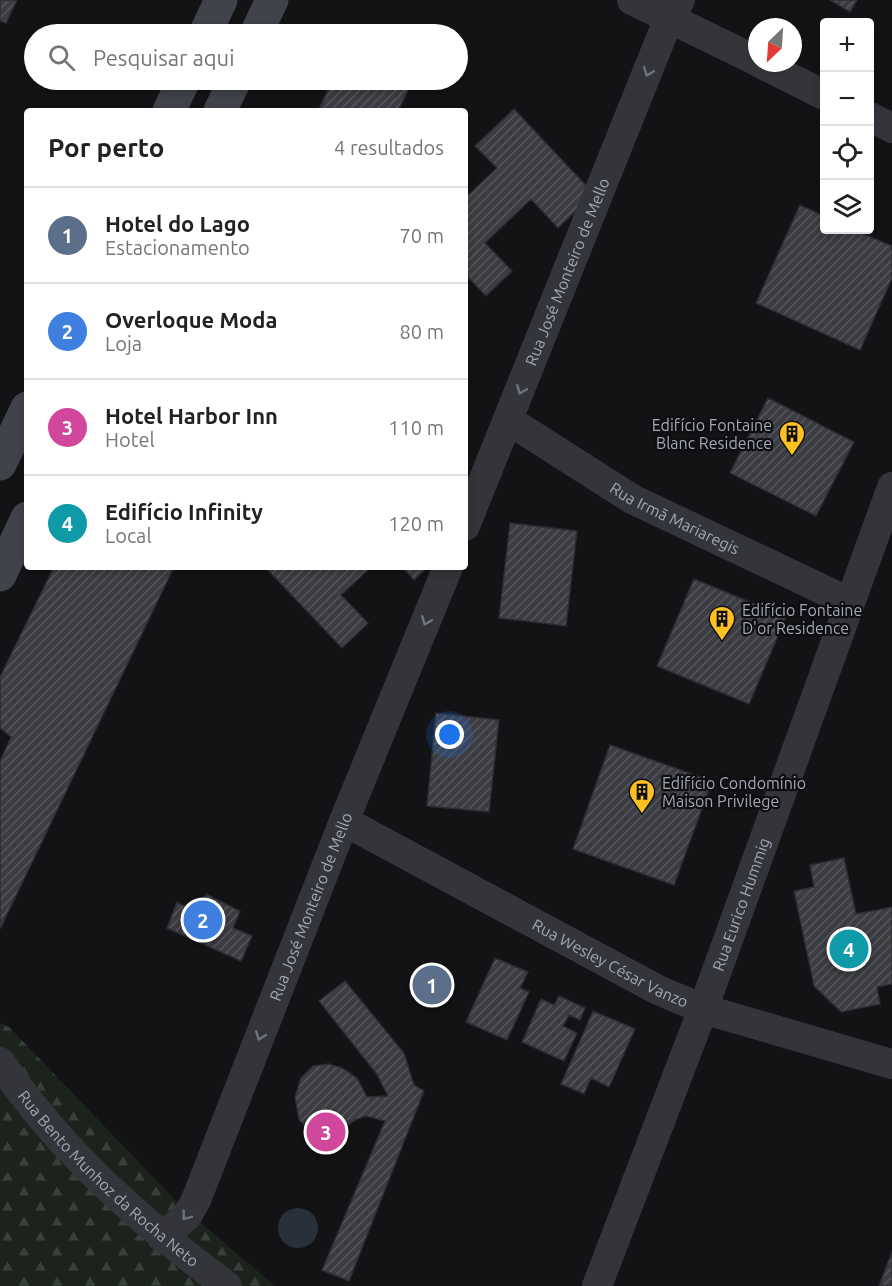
<!DOCTYPE html>
<html lang="pt">
<meta charset="utf-8">
<style>
:root{--surface:#fff;--page:#f6f6f6;--text:#222;--muted:#767676;--line:#e0e0e0;--accent:#ea580c}
body{margin:0;font-family:Ubuntu,sans-serif;background:var(--page);color:var(--text)}
.controls{position:absolute;right:18px;top:18px;display:grid;overflow:hidden;border-radius:6px;box-shadow:0 3px 9px #0003}
.controls button{width:54px;height:54px;display:grid;place-items:center;padding:0;border:0;border-bottom:2px solid var(--line);background:var(--surface);color:var(--text);font:30px sans-serif}
.compass{position:absolute;left:748px;top:18px;width:54px;height:54px;border-radius:50%;background:var(--surface);box-shadow:0 3px 9px #0003;rotate:205deg}
.you{position:absolute;left:450px;top:735px;width:21px;height:21px;margin:-15px;border:4px solid #fff;border-radius:50%;background:#1a73e8;box-shadow:0 0 0 9px #1a73e833}
.badge{display:grid;place-items:center;width:39px;height:39px;border-radius:50%;background:var(--accent);color:#fff;font-size:20px;font-weight:700}
.pin{position:absolute;translate:-50% -50%;border:3px solid #fff;box-shadow:0 2px 6px #0006}
.list{margin:0;padding:0;list-style:none}
h2{display:flex;justify-content:space-between;align-items:center;height:78px;margin:0;padding:0 24px;font-size:26px}
h2 small{font-size:20px;font-weight:400;color:var(--muted)}
.list li{display:grid;grid-template-columns:39px 1fr auto;gap:18px;align-items:center;box-sizing:border-box;height:96px;padding:0 24px;border-top:2px solid var(--line)}
.list b{display:block;font-size:22px;white-space:nowrap}
.list p{margin:0;font-size:20px;white-space:nowrap;color:var(--muted)}
.list em{font-size:20px;font-style:normal;color:var(--muted)}
.icon{flex:none;width:33px;height:33px;fill:none;stroke:currentColor;stroke-width:2;stroke-linecap:round;stroke-linejoin:round}
.map{position:relative;flex:none;width:892px;height:1286px;overflow:hidden}
.search{position:absolute;background:var(--surface);box-shadow:0 3px 9px #0003;left:24px;top:24px;width:444px;height:66px;display:flex;align-items:center;gap:15px;box-sizing:border-box;padding:0 21px;border-radius:33px;color:var(--muted);font-size:22px}
.panel{position:absolute;background:var(--surface);box-shadow:0 3px 9px #0003;left:24px;top:108px;width:444px;height:462px;border-radius:6px}
.map>svg:first-child{display:block}
.forest{fill:url(#forest-firs)}
.water{fill:#28313a}
.building{fill:url(#building-hatch);stroke:#2d2d31;stroke-width:1.5}
.lines{fill:none;stroke-linecap:round;stroke-linejoin:round}
.minor{stroke:#34343b;stroke-width:30}
.secondary{stroke:#41434b;stroke-width:33}
.oneway{stroke:#71747f}
.labels{text-anchor:middle;stroke-width:4.5;stroke-linejoin:round;paint-order:stroke}
.street-label{font-size:16px;fill:#a3a8b7;stroke:#0e0e10}
.poi-label{font-size:16px;fill:#a3a8b7;stroke:#0e0e10;text-anchor:start}
</style>
<div class="map">
<svg width="892" height="1286" viewBox="0 0 892 1286">
<defs>
<pattern id="forest-firs" width="22" height="20" patternUnits="userSpaceOnUse" patternTransform="scale(1.5)"><rect width="22" height="20" fill="#1b231c"/><path d="M5 1l3.5 6h-7zM16 11l3.5 6h-7z" fill="#39403b"/></pattern>
<pattern id="building-hatch" width="6" height="6" patternUnits="userSpaceOnUse" patternTransform="scale(1.5)"><rect width="6" height="6" fill="#3c3d43"/><path d="M-1 1l2-2M0 6l6-6M5 7l2-2" fill="none" stroke="#55565c"/></pattern>
</defs>
<rect width="100%" height="100%" fill="#131315"/>
<!-- forest -->
<path class="forest" d="M0,1023L9,1027L182,1207L275,1286H0Z"/>
<!-- water -->
<path class="water" d="M278 1228a20 20 0 1 1 40 0a20 20 0 1 1-40 0Z"/>
<!-- building -->
<path class="building" d="M0,0H17L6,23L0,21Z
M830,0H857L850,12Z
M333,80H413L398,111H318Z
M514,109L594,194L558,228L531,199L485,243L512,271L486,296L465,274V198L497,168L475,146Z
M800,205L824,216V230H854L892,246V278L860,350L756,303Z
M768,398L854,442L816,516L730,473Z
M510,523L577,531L566,626L499,618Z
M54,567H174L0,929V761L11,737L0,728V677Z
M265,567H371L341,595L368,623L342,648Z
M402,567H428L414,580Z
M694,579L786,617L749,704L657,666Z
M436,713L499,720L489,812L427,806Z
M610,745L712,781L674,885L573,849Z
M844,858L856,914L892,907V984L877,987L880,1004L841,1012L814,986L794,891L814,887L810,865Z
M206,894L240,911L233,928L252,936L241,961L167,928L177,902L198,913Z
M495,958L528,972L520,988L529,992L507,1040L466,1022Z
M345,981L404,1053L414,1085L424,1091L349,1281L322,1270L385,1121L366,1116L355,1120L332,1137L315,1136L299,1120L295,1097L301,1078L313,1066L329,1064L342,1068L357,1078L367,1097L388,1096L376,1073L319,1001Z
M559,996L585,1008L580,1020L569,1015L563,1026L577,1033L564,1061L522,1042L541,999L554,1005Z
M593,1011L635,1029L609,1087L591,1078L584,1094L561,1084Z
M892,1252V1286H879Z"/>
<g class="lines">
<!-- minor -->
<g class="minor">
<path d="M632,0L757,61"/>
<path d="M760,63L824,95"/>
<path d="M870,117L892,128"/>
<path id="s1" d="M508,420L632,499L849,602"/>
<path id="s2" d="M465,526L669,18L680,0"/>
<path id="s3" d="M344,821L658,990L703,1009L892,1064"/>
<path id="s4" d="M0,1062C60,1151 142,1223 227,1286"/>
<path id="s5" d="M162,1237L187,1216L196,1200L344,821L448,567"/>
<path id="s6" d="M597,1286L703,1009L892,487"/>
</g>
<!-- secondary -->
<path class="secondary" d="M205,34L221,0
M256,34L272,0
M169,111L184,80
M220,111L235,80
M0,464L27,408
M0,575L27,518"/>
</g>
<!-- one-way arrows -->
<defs><path id="oneway-chevron" d="M-2-3.5L2.5 0L-2 3.5" fill="none" stroke-width="1.6" stroke-linecap="round" stroke-linejoin="round" transform="scale(1.5)"/></defs>
<g class="oneway">
<use href="#oneway-chevron" transform="translate(648 72) rotate(112)"/>
<use href="#oneway-chevron" transform="translate(521 390) rotate(112)"/>
<use href="#oneway-chevron" transform="translate(426 621) rotate(112)"/>
<use href="#oneway-chevron" transform="translate(260 1036) rotate(111)"/>
<use href="#oneway-chevron" transform="translate(186 1216) rotate(128)"/>
</g>
<!-- icons -->
<defs>
<symbol id="building-pin" viewBox="-11 -11 22 30"><path d="M0 17L-7.5 6A9.5 9.5 0 1 1 7.5 6Z" fill="#ffc121" stroke="#0e0e10"/><path d="M-4-6H4V6H1V3H-1V6H-4ZM-2.5-4.3h1.7v1.8h-1.7ZM.8-4.3h1.7v1.8H.8ZM-2.5-1h1.7V.8h-1.7ZM.8-1h1.7V.8H.8Z" fill="#111"/></symbol>
</defs>
<g fill-rule="evenodd">
<use href="#building-pin" x="777" y="419" width="30" height="40"/>
<use href="#building-pin" x="707" y="604" width="30" height="40"/>
<use href="#building-pin" x="627" y="777" width="30" height="40"/>
</g>
<g class="labels">
<!-- street labels -->
<g class="street-label">
<text dy="6" stroke="none"><textPath href="#s2" startOffset="274">Rua José Monteiro de Mello</textPath></text>
<text dy="6" stroke="none"><textPath href="#s1" startOffset="194">Rua Irmã Mariaregis</textPath></text>
<text dy="6" stroke="none"><textPath href="#s6" startOffset="408">Rua Eurico Hummig</textPath></text>
<text dy="6" stroke="none"><textPath href="#s5" startOffset="366">Rua José Monteiro de Mello</textPath></text>
<text dy="6" stroke="none"><textPath href="#s3" startOffset="302">Rua Wesley César Vanzo</textPath></text>
<text dy="6" stroke="none"><textPath href="#s4" startOffset="160">Rua Bento Munhoz da Rocha Neto</textPath></text>
</g>
<!-- poi labels -->
<g class="poi-label">
<text x="772" y="431" text-anchor="end">Edifício Fontaine<tspan x="772" dy="18">Blanc Residence</tspan></text>
<text x="742" y="616">Edifício Fontaine<tspan x="742" dy="18">D'or Residence</tspan></text>
<text x="662" y="789">Edifício Condomínio<tspan x="662" dy="18">Maison Privilege</tspan></text>
</g>
</g>
</svg>
<div class="controls">
<button>+</button>
<button>−</button>
<button><svg class="icon" aria-label="locate" viewBox="0 0 24 24"><circle cx="12" cy="12" r="6"/><path d="M12 2v4M12 18v4M2 12h4M18 12h4"/></svg></button>
<button><svg class="icon" aria-label="layers" viewBox="0 0 24 24"><path d="M12 4l9 5-9 5-9-5zM3 14l9 5 9-5"/></svg></button>
</div>
<svg class="compass" viewBox="-18 -18 36 36"><path d="M0-13l5 13h-10z" fill="#e53935"/><path d="M0 13l5-13h-10z" fill="#767676"/></svg>
<div class="you"></div>
<div class="pin badge" style="left:432px;top:985px;background:#5c6f8a">1</div>
<div class="pin badge" style="left:203px;top:920px;background:#3f7fe0">2</div>
<div class="pin badge" style="left:326px;top:1132px;background:#d1479c">3</div>
<div class="pin badge" style="left:849px;top:949px;background:#0f9aa8">4</div>
<div class="search"><svg class="icon" aria-label="search" viewBox="0 0 24 24"><circle cx="10" cy="10" r="6"/><path d="M15 15l6 6"/></svg>Pesquisar aqui</div>
<section class="panel">
<h2>Por perto<small>4 resultados</small></h2>
<ul class="list">
<li><span class="badge" style="background:#5c6f8a">1</span><div><b>Hotel do Lago</b><p>Estacionamento</p></div><em>70 m</em></li>
<li><span class="badge" style="background:#3f7fe0">2</span><div><b>Overloque Moda</b><p>Loja</p></div><em>80 m</em></li>
<li><span class="badge" style="background:#d1479c">3</span><div><b>Hotel Harbor Inn</b><p>Hotel</p></div><em>110 m</em></li>
<li><span class="badge" style="background:#0f9aa8">4</span><div><b>Edifício Infinity</b><p>Local</p></div><em>120 m</em></li>
</ul>
</section>
</div>
